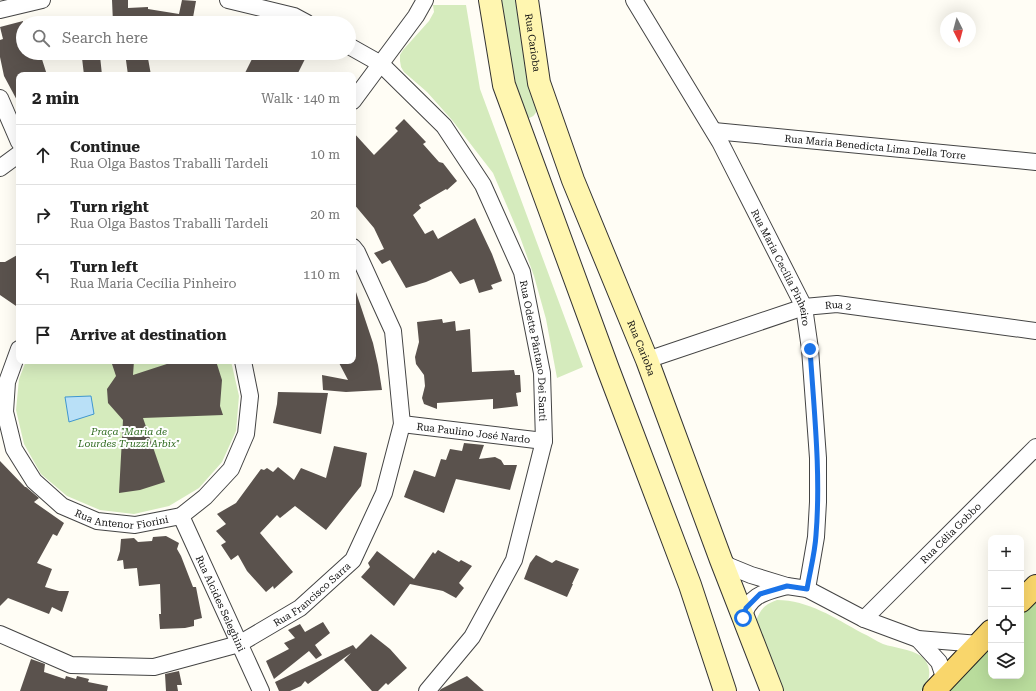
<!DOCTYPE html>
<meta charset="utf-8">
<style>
:root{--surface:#fff;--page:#f6f6f6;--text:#222;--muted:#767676;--line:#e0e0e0}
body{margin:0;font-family:"Roboto Serif",serif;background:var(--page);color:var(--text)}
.controls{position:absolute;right:12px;bottom:12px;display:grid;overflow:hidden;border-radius:8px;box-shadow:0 4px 16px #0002}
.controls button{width:36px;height:36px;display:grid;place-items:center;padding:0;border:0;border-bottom:1px solid var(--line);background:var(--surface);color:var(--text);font:20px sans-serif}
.compass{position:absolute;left:940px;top:12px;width:36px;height:36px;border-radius:50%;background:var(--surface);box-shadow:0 4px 16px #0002;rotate:174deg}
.stop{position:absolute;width:12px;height:12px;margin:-9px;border:3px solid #1a73e8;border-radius:50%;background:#fff}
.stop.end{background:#1a73e8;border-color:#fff;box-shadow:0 1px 4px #0008}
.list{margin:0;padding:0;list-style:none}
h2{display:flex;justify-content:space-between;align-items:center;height:52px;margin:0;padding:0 16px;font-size:17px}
h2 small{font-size:13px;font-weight:400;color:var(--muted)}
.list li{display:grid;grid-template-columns:26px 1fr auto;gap:12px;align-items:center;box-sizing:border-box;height:60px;padding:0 16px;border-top:1px solid var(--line)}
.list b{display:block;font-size:15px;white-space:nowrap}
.list p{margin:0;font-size:13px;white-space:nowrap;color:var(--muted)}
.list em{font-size:13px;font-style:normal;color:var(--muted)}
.icon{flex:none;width:22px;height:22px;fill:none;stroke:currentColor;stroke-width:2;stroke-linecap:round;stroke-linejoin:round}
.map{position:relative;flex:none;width:1036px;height:691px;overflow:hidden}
.search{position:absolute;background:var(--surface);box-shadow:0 4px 16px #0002;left:16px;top:16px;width:340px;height:44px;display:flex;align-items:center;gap:10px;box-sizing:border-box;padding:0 14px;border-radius:22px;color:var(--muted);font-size:15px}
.panel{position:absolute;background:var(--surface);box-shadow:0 4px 16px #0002;left:16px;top:72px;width:340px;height:292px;border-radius:8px}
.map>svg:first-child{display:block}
.green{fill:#d5ebbd}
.forest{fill:#b9dc9c}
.water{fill:#b9e0f7;stroke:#3f96cf}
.building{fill:#5a524d}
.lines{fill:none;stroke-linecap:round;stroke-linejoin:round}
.minor-casing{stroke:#444;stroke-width:18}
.secondary-casing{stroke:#333;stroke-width:24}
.primary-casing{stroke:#222;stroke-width:24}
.minor{stroke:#fff;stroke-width:16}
.secondary{stroke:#fff6b0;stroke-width:22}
.primary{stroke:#f9d66b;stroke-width:22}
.route{stroke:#1a73e8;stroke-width:5}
.labels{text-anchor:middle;stroke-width:4;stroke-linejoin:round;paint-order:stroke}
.street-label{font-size:10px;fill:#111;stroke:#fff}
.park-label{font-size:10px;font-style:italic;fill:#2f6b1f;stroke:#fff}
</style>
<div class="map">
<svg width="1036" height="691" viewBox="0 0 1036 691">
<rect width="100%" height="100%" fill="#fffdf5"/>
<!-- green -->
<path class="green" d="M494,0H515L527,75L537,110C534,118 529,119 521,118Z
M433,5H466L480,89L583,367L557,378L546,319L534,276L519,234L493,173L452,120L427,92L404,72L401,67L400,61V55L403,50L429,21L434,12Z
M26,361H231L239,396L236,431L222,462L199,488L169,506L134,514L100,510L67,496L41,474L24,444L16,410L19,379Z
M777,600C808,600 835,618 862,633C869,636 876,641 883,644C895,648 911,649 921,656C933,666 931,681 921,691H780L756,621C760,610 765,604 777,600Z"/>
<!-- forest -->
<path class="forest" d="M1036,600V691H948L991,646V676H1021V615Z"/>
<!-- water -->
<path class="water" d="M91,396L94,414L69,422L65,397Z"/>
<!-- building -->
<path class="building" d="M112,0H128V8L148,7V9L179,14L182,0L196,1L192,23H113Z
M23,21V53H40L47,75H19V104L4,76L0,57V40L3,39L0,27Z
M125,53H147L151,75H128Z
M255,53H308L297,75H244Z
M100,56L102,75H84L82,58Z
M404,119L426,142L423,144L439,162L443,163L457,181L447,190L446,189L419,205L421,208L413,215L425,234L433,230L438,239L475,218L492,254L502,281L491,285L493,289L479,293L474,279L460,284L451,271L426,282L406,288L390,260L382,264L374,253L384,249L374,228L353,203V132L374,155L398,131L395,128Z
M19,254V308L0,295V262H5Z
M353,289H355L373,343L378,365L382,390L346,392L323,390L322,375L348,380L338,361H353Z
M442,319L443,323L455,321L456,331L470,329L472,372L514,370L515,375H520L521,392L516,393L518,406L493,409V399L437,403V409L424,404L422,398L425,386L424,375L416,364L415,357L419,342L417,322Z
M111,361H134L133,375L176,361H216L222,380L220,406L223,415L143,418L165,482L140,490L119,493L123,420L108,403L107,389L116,376Z
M278,392L328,393L321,434L273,423L277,404Z
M464,443L484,445L479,459L495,457L501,460L504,465H517L510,490L456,479L444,513L404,497L414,470L435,477L441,459L446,460L450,449L462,451Z
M334,446L367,453L361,486L326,530L295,506L280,518L277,515L260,533L293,572L274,589L273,586L266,592L247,571L238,555L231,560L221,545L226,542L216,531L226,524L217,514L236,503L261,469L264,470L267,468L273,472L278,467L294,480L301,468L326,478Z
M0,461L25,487H26L39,498L34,502L64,523L57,536L53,534L37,563L52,569L45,587L59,591H69L62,612L52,607L49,614L8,598L0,606Z
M166,536L179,543L177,549L181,556L193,587H196L202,618L194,620V626L185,628L160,629L159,614H161L160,584L139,586L137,568L124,569L123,560L117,561L120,551L121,539L134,538L138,542L152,541L153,537Z
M438,550L459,562L461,560L472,566L459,583L464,588L456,598L443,591L410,584L394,606L361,577L370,567L368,563L377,551L414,579L433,552L435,554Z
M536,555L552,563L556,560L579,569L572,584H573L567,597L524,579L530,563Z
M323,622L330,633L315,645L322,655L316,659L309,651L274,679L266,661L289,649L284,643L295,638L288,630L300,624L305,632Z
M371,634L390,649L407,668L388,685L386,683L378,691H372L344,660L351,653L308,684L305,681L301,686L290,691H279L275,682L353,645L356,649Z
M31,659L45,664L44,672L65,679L66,676L76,679L77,676L89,679L88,682L108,686L107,691H20Z
M179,671L182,685H177L178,691H166L165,674Z
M467,676L484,691H439L441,689Z"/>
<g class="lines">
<defs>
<g id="minor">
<path d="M228,0L294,16L307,23"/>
<path id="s1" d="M634,0L720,142L804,307L810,349L818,458V502L816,537L807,589"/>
<path d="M0,10L42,0"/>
<path id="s2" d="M349,46L381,64L444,126L483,185L522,272L542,373L544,441L514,560L472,637L427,691"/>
<path d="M0,98L19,142"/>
<path d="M353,101L416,16L425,0"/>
<path id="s3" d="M714,131L1036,162"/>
<path d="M0,168L19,154"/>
<path id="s4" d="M19,349L7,382L5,412L14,449L34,481L62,506L97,521L135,525L181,516L205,497L231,469L246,434L250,396L243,361"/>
<path id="s5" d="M647,360L804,307L837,304L1036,331"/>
<path id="s6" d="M402,424L544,441"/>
<path id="s7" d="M181,516L261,691"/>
<path d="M721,560L729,566L751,575L787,586L807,589L864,619L918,639L979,644"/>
<path d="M743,618C749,594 766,592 787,586"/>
<path id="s8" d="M864,619L1036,447"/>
<path id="s9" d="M0,634L71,665L154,667L239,644L300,608L353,560L384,493L402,424L393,331L357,252L353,247"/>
<path d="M918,639L939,662L945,680"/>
</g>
<g id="secondary">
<path d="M490,0L504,85L608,369L690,585L725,691"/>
<path id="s10" d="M527,0L539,83L573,180L647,360L721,560L772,691"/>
</g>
<path id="primary" d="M1021,601L1036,586
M934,691L991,631"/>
</defs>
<!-- minor casing -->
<use href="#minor" class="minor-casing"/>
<!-- secondary casing -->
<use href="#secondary" class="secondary-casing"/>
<!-- primary casing -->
<use href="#primary" class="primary-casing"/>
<!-- minor -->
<use href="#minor" class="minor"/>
<!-- secondary -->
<use href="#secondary" class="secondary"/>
<!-- primary -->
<use href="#primary" class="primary"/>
</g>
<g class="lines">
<!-- route -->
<path class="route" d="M743,618L746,608L760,594L787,586L807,589C810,571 815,553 816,535C821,473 814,411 810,349"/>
</g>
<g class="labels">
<!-- street labels -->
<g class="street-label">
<text dy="4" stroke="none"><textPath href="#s10" startOffset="43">Rua Carioba</textPath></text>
<text dy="4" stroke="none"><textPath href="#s3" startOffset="162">Rua Maria Benedicta Lima Della Torre</textPath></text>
<text dy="4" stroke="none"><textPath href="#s1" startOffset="306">Rua Maria Cecília Pinheiro</textPath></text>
<text dy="4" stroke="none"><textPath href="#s5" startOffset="200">Rua 2</textPath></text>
<text dy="4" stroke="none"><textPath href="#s10" startOffset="368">Rua Carioba</textPath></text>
<text dy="4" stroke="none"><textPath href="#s2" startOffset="371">Rua Odette Pântano Dei Santi</textPath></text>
<text dy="4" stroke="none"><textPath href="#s6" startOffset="72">Rua Paulino José Nardo</textPath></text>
<text dy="4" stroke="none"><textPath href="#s4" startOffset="241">Rua Antenor Fiorini</textPath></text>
<text dy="4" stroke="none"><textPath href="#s8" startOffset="122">Rua Célia Gobbo</textPath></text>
<text dy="4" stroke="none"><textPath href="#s9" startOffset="337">Rua Francisco Sarra</textPath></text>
<text dy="4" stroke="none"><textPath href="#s7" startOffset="96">Rua Alcides Seleghini</textPath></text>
</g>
<!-- park labels -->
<g class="park-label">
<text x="129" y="435">Praça "Maria de<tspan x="129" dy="12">Lourdes Truzzi Arbix"</tspan></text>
</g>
</g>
</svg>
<div class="controls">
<button>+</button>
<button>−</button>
<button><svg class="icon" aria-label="locate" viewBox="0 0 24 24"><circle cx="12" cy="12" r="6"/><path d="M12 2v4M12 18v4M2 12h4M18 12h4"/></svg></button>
<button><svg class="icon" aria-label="layers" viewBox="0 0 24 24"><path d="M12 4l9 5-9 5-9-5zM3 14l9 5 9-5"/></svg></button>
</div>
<svg class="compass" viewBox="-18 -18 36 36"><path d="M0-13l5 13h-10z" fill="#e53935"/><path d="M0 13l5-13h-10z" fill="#767676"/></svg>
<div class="stop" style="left:743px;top:618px"></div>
<div class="stop end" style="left:810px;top:349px"></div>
<div class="search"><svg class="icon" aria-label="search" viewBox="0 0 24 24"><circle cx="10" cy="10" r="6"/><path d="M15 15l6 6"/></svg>Search here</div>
<section class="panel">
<h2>2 min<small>Walk · 140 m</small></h2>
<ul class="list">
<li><svg class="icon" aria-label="ahead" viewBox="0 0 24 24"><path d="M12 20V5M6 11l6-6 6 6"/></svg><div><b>Continue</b><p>Rua Olga Bastos Traballi Tardeli</p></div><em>10 m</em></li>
<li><svg class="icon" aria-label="right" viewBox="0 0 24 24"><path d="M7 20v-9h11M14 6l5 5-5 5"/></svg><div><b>Turn right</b><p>Rua Olga Bastos Traballi Tardeli</p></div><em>20 m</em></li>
<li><svg class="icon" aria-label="left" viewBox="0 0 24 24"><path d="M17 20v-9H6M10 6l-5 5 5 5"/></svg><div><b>Turn left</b><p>Rua Maria Cecília Pinheiro</p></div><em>110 m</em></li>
<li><svg class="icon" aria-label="arrive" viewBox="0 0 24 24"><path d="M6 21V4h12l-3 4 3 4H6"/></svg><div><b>Arrive at destination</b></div></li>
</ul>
</section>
</div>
